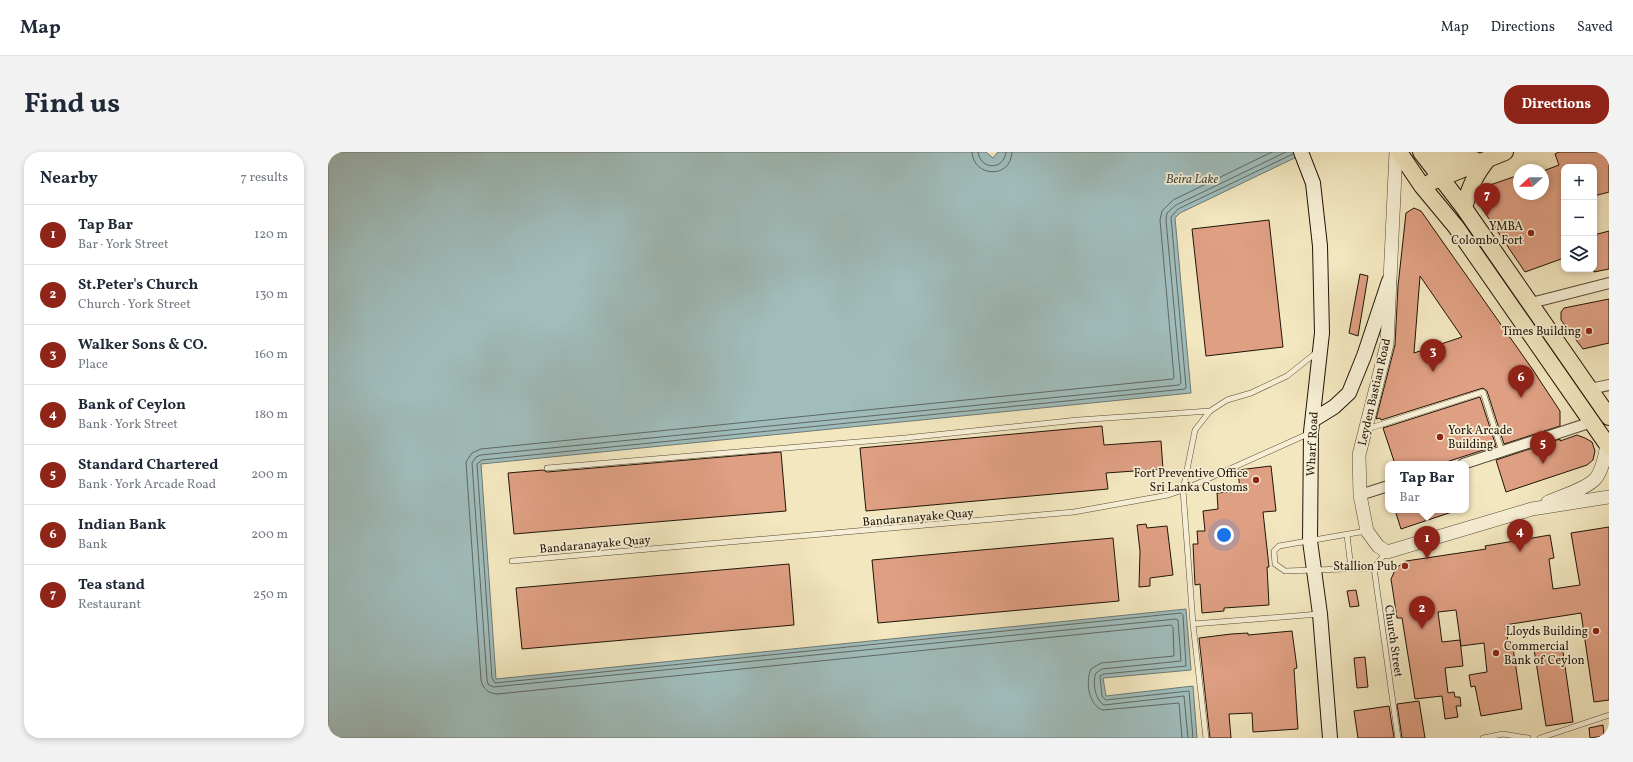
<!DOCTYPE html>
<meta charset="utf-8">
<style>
:root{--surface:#fff;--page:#f2f2f3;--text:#1f2937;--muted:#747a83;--line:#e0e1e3;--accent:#8f2418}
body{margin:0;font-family:Vollkorn,serif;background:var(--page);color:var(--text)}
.controls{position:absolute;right:12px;top:12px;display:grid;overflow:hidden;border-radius:8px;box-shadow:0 2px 6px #0003}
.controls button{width:36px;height:36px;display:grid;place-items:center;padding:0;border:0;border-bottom:1px solid var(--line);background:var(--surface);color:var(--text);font:20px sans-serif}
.compass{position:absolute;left:1185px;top:12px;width:36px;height:36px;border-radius:50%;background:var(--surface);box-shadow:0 2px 6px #0003;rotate:249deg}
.you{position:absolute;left:896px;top:383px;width:14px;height:14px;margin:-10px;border:3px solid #fff;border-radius:50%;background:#1a73e8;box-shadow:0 0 0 6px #1a73e833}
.badge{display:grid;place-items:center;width:26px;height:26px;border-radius:50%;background:var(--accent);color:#fff;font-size:13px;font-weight:700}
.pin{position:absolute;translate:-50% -33px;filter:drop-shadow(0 1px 2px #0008)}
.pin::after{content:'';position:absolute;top:21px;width:14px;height:12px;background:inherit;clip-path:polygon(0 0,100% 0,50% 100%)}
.popup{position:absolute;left:1057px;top:309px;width:84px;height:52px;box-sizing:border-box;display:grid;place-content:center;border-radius:8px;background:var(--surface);filter:drop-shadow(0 1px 3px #0005);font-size:13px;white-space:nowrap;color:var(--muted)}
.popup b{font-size:15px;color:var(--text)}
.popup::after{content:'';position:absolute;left:50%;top:100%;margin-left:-8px;border:8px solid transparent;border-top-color:var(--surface)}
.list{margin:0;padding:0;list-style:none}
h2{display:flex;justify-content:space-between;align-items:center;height:52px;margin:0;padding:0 16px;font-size:17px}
h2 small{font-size:13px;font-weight:400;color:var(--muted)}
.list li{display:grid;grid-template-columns:26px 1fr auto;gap:12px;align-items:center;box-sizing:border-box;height:60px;padding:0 16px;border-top:1px solid var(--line)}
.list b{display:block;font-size:15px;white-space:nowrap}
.list p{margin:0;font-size:13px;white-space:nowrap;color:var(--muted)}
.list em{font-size:13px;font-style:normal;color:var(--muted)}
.icon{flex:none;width:22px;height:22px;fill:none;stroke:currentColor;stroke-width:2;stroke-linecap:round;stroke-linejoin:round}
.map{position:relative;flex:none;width:1281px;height:586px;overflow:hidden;border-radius:16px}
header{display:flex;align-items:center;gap:24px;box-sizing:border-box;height:56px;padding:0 20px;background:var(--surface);border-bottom:1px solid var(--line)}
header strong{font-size:19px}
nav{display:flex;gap:22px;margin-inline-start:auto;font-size:14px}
.intro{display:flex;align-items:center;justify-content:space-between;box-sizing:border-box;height:96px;padding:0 24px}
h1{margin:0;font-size:28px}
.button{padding:10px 18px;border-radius:16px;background:var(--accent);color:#fff;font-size:14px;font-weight:700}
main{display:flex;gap:24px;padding:0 24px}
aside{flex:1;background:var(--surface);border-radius:16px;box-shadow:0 2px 6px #0003}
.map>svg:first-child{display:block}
.water{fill:#a0bdbc;stroke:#6d7974}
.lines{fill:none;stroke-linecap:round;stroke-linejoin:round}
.shore{stroke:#606862;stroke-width:1}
.building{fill:#de9f82;stroke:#211408;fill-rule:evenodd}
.service-casing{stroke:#564936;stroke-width:6}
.minor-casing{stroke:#564936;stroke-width:12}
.tertiary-casing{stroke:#564936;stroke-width:14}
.secondary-casing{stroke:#211408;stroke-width:16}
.primary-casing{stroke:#211408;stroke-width:18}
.service{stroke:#f7efd5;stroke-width:5}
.minor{stroke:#f7efd5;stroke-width:10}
.tertiary{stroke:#f7efd5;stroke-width:13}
.secondary{stroke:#f7efd5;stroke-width:14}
.primary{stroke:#f3e7bf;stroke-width:16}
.poi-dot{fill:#8f2418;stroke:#f7efd5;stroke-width:1.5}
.labels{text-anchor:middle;stroke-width:3.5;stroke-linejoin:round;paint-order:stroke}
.poi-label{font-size:12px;fill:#211408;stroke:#f7efd5;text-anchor:end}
.street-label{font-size:12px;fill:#211408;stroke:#f7efd5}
.water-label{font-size:13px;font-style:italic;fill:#4d4f47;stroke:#f7efd5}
</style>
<header>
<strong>Map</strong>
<nav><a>Map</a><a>Directions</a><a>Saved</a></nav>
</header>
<div class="intro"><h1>Find us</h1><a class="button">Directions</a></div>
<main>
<aside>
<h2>Nearby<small>7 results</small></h2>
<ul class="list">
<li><span class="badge">1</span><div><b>Tap Bar</b><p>Bar · York Street</p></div><em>120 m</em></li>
<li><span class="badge">2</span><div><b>St.Peter's Church</b><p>Church · York Street</p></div><em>130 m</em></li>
<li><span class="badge">3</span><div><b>Walker Sons &amp; CO.</b><p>Place</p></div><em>160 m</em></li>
<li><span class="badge">4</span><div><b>Bank of Ceylon</b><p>Bank · York Street</p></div><em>180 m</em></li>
<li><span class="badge">5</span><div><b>Standard Chartered</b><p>Bank · York Arcade Road</p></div><em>200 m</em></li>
<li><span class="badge">6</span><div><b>Indian Bank</b><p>Bank</p></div><em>200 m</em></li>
<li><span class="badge">7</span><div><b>Tea stand</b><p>Restaurant</p></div><em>250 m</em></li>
</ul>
</aside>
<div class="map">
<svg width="1281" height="586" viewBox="0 0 1281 586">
<rect width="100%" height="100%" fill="#f3e7bf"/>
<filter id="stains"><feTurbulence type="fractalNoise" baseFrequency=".005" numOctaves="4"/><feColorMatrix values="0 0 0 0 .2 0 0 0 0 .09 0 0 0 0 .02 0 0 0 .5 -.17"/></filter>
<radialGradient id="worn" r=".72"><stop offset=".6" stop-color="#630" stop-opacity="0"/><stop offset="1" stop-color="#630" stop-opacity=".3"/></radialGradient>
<!-- water -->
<path class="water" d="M0,0H658L665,6L670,0H979L852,61L847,66L863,241L153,312L168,527L858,457L863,518L775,526L778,544L865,534L869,586H0Z"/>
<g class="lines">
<!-- shore -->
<path class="shore" d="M644,0C645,25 683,28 684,0
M650,0C652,18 676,19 678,0
M854,586L851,551L775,558C761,554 757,530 763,517L773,511L846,504L845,475L843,473L170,542C161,542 155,537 153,528L138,310L144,301L153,297L845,227L846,225L832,68L834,59L845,48L944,0
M860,586L856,544L776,553C767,548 764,530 768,521L774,517L853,509L850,468L848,467L165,535L160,532L159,527L144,311L148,305L153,303L851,233L853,231L838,68L839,61L848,53L958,0
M865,586L861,539L778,548L774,544L772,524L776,522L858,514L855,463L853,461L167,531L164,526L149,312L154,308L857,237L858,235L843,65L850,57L965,2"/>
</g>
<!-- building -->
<path class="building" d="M1231,0H1281V40L1266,44V15H1236V106L1197,120L1153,55V44L1162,33L1191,23V42H1215V19L1231,13L1227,2Z
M1086,56L1093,59L1205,218L1232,259V274L1176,292L1159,239L1155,236L1053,268L1052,266L1048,267L1067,193L1070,134L1078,61ZM1092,124L1134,185L1086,201Z
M941,68L955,195L878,204L864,77Z
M1281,79V117L1266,120V83Z
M1032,122L1040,124L1030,184L1021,181Z
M1281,147V191L1255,197L1233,168V160L1236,156Z
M1152,245L1168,294L1112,312H1067L1055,276Z
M774,274L776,293L833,289L835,317L778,321L780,337L538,359L532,296Z
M1249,283L1257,286L1264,290L1267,299L1265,308L1259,313L1178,340L1168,308L1232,287V289Z
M453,300L458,359L186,382L180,321L215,318L219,320Z
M943,314L948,359L935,360L941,415H939L941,453L896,456V459L874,461L872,432L867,433L865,392H870L869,379H877L875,359L890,357L889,341L912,339L910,318Z
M1067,358H1123L1124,360L1073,377Z
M818,372L819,376L839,374L845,423L822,426V434L811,435L812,399L809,373Z
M1281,375V548L1266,550L1253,461L1177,473L1180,489H1184L1194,557L1153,564L1147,534L1143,535L1141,523L1159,520L1156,491L1133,494L1128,458L1110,460L1114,490L1132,488L1135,514L1117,516L1120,541L1126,540L1127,545H1132L1133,554H1128L1130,565L1117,567L1114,544L1087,547L1074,466H1069L1063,427L1068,416L1078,409L1158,397L1157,394L1222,383L1226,406L1221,407L1225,437L1252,433L1243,381Z
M785,386L791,449L550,471L544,408Z
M461,412L466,473L194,497L188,436Z
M1028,438L1031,454L1022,455L1019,439Z
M964,479L969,516L966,517L970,577L925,580L924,561L901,562L903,586H882L871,486L903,482L920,481V483Z
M1234,493L1245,570L1218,574L1206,497Z
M1037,505L1040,535L1029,536L1026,506Z
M1091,549L1097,586H1074L1069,552Z
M1061,554L1066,586H1030L1026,559Z
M1275,573L1276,584L1262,586L1261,576Z"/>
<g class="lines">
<defs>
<path id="service" d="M989,200L959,224L923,241L899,248L882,259L867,278L855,338L865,472L991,462
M1039,277L1155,240L1174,300
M219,316L577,286L750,268L882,259
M1038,379L951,394L946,399L947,412L957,419L1046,416
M1019,383L1023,416
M1058,400L1046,416L1070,586
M184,409L746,360L840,343L855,338L982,281
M865,472L878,586
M1155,586L1175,582L1200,586
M1212,586L1281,563"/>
<path id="minor" d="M1203,151L1281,131
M1262,237L1281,233
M1135,312L1264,270
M1032,343L1060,334"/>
<path id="tertiary" d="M1068,0L1059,192L1031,303L1032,343L1039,379L1050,394L1059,400L1204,357L1281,345
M1220,350C1233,344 1259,337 1268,326C1275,317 1277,303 1279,293"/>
<path id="secondary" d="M973,0L985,31L992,94L994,181L983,280L982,389L992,462L1002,586
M985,268L1006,255L1021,241L1036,204L1061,129"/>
<path id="primary" d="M1071,0L1094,34L1128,75L1281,295
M1093,0L1136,56L1281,265
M1096,4L1115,8H1147
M1103,30L1177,0
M1136,56C1141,37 1147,22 1160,7"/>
</defs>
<!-- service casing -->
<use href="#service" class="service-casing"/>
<!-- minor casing -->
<use href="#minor" class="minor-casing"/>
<!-- tertiary casing -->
<use href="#tertiary" class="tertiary-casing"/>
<!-- secondary casing -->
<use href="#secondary" class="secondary-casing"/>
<!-- primary casing -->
<use href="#primary" class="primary-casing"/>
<!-- service -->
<use href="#service" class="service"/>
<!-- minor -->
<use href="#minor" class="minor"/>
<!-- tertiary -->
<use href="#tertiary" class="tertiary"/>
<!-- secondary -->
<use href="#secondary" class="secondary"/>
<!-- primary -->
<use href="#primary" class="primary"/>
</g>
<!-- markers -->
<g class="poi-dot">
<circle cx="1203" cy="81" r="4"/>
<circle cx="1261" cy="179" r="4"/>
<circle cx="1112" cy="285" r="4"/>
<circle cx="928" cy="328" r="4"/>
<circle cx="1077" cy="414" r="4"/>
<circle cx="1268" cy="479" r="4"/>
<circle cx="1168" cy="501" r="4"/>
</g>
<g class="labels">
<!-- poi labels -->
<g class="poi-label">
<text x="1195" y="78">YMBA<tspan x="1195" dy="14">Colombo Fort</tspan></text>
<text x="1253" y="183">Times Building</text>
<text x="1120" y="282" text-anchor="start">York Arcade<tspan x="1120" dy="14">Building</tspan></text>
<text x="920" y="325">Fort Preventive Office<tspan x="920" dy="14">Sri Lanka Customs</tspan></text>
<text x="1069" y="418">Stallion Pub</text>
<text x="1260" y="483">Lloyds Building</text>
<text x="1176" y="498" text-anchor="start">Commercial<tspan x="1176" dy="14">Bank of Ceylon</tspan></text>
</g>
<!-- street labels -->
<g class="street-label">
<text transform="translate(1046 240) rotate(-77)" y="4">Leyden Bastian Road</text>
<text transform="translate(984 292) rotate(-87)" y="4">Wharf Road</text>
<text transform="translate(590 365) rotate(-5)" y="4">Bandaranayake Quay</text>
<text transform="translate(267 392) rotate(-5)" y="4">Bandaranayake Quay</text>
<text transform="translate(1066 489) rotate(82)" y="4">Church Street</text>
</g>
<!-- water labels -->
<g class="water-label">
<text x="864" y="31">Beira Lake</text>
</g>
</g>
<rect width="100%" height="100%" filter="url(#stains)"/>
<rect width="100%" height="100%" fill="url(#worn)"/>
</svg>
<div class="controls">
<button>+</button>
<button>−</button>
<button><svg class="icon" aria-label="layers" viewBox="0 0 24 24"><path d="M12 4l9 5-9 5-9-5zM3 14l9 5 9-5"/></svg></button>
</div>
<svg class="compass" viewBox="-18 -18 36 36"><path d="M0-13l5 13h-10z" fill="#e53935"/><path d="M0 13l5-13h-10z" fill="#747a83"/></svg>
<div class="you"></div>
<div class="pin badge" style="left:1099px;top:407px">1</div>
<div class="popup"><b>Tap Bar</b>Bar</div>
<div class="pin badge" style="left:1094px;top:477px">2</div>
<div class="pin badge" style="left:1105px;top:220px">3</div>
<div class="pin badge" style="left:1192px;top:400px">4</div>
<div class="pin badge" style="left:1215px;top:312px">5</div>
<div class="pin badge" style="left:1193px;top:246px">6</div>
<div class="pin badge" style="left:1159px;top:64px">7</div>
</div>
</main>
